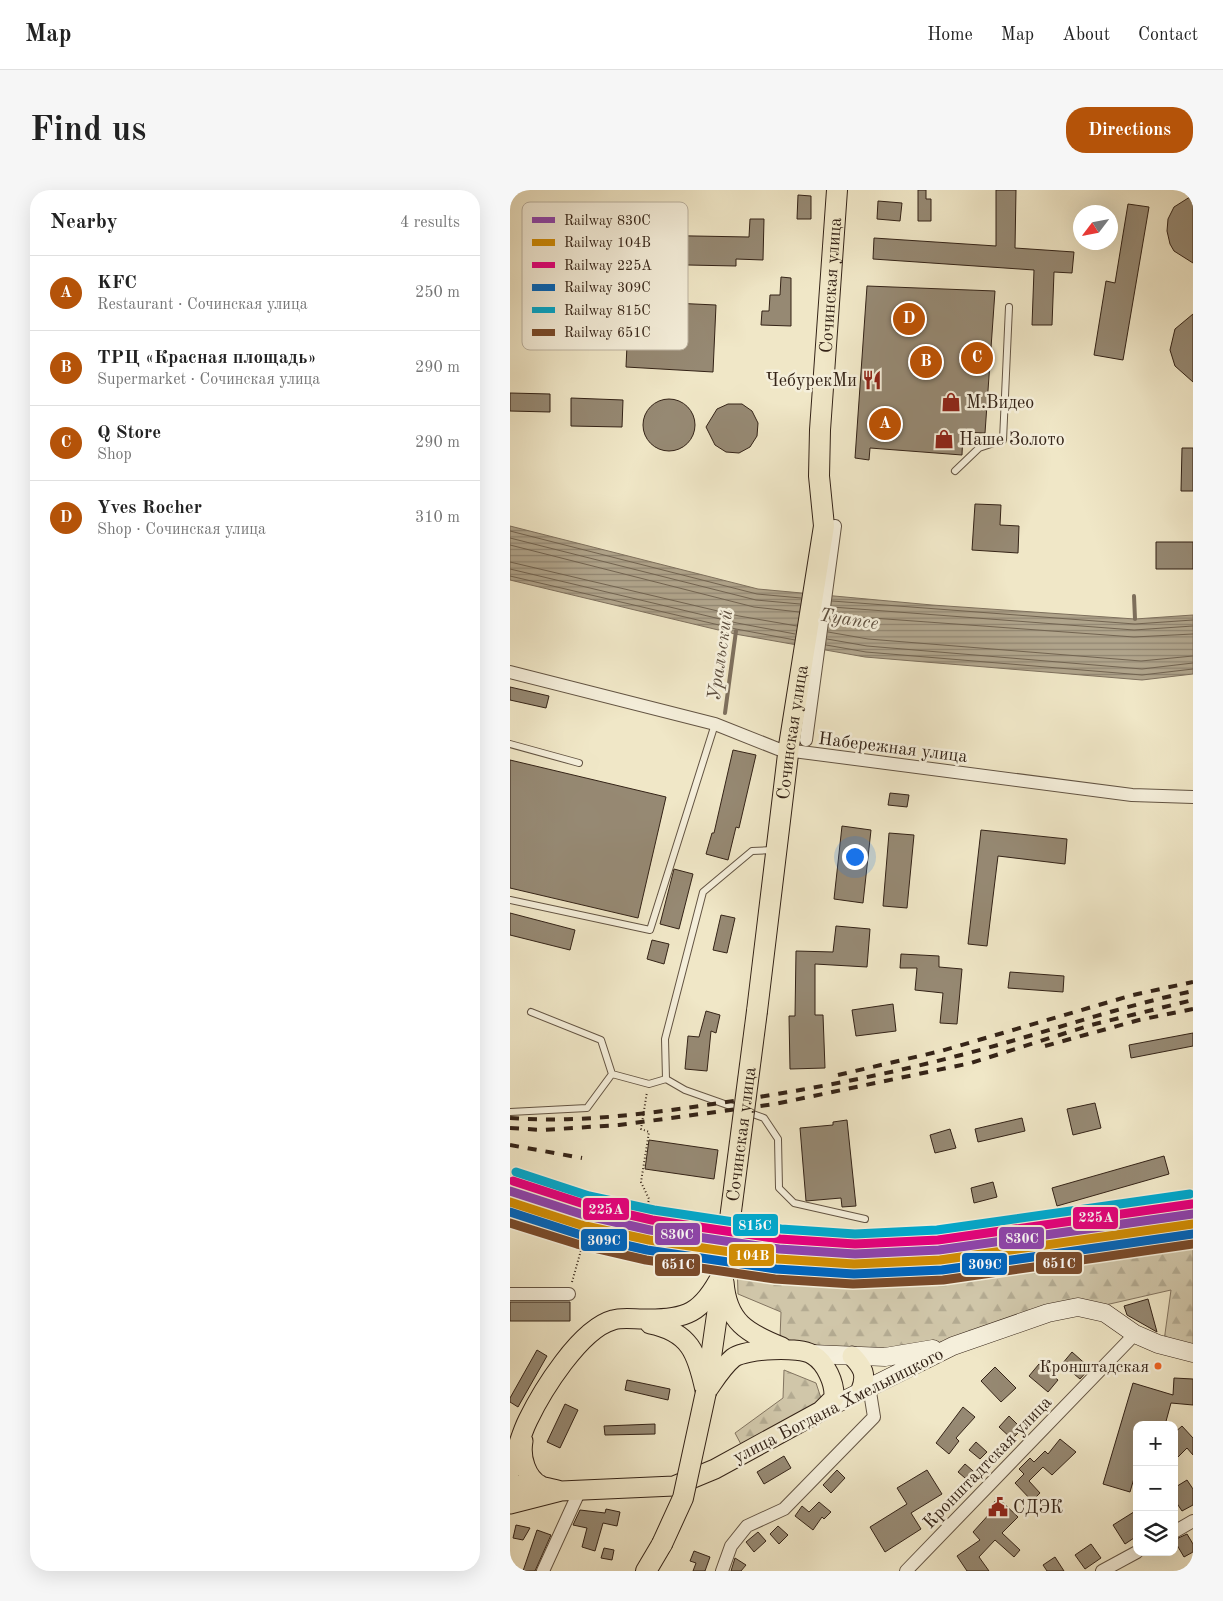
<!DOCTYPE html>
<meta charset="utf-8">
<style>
:root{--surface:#fff;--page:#f6f6f6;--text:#222;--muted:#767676;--line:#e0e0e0;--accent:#b45309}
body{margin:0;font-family:"Old Standard TT",serif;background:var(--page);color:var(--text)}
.controls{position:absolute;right:15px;bottom:15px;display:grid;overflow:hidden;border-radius:10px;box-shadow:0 5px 20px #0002}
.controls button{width:45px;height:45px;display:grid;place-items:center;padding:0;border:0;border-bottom:1px solid var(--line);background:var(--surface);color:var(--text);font:25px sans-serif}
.compass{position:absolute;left:563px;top:15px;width:45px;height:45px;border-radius:50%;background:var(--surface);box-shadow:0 5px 20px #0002;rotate:238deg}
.you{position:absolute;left:344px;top:666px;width:18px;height:18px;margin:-12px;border:4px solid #fff;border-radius:50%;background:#1a73e8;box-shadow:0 0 0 8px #1a73e833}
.badge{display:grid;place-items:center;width:32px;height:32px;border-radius:50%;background:var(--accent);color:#fff;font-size:16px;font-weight:700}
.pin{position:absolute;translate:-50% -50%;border:2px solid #fff;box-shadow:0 1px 5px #0006}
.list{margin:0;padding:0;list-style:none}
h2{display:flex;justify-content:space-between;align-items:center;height:65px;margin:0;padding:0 20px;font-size:21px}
h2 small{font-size:16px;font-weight:400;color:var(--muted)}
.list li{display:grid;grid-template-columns:32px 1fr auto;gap:15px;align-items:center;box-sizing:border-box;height:75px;padding:0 20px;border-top:1px solid var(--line)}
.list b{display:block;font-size:19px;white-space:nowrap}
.list p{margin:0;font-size:16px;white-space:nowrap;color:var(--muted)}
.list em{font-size:16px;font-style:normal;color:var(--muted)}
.icon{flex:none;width:28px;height:28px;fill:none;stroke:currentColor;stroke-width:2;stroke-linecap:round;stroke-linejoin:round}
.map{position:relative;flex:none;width:683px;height:1381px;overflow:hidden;border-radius:20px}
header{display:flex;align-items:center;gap:30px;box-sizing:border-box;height:70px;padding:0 25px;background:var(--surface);border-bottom:1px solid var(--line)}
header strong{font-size:24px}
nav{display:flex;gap:28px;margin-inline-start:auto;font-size:18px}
.intro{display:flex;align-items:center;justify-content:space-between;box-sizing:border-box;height:120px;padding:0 30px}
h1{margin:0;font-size:35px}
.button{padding:12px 22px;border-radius:20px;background:var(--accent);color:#fff;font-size:18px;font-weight:700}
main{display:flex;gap:30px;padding:0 30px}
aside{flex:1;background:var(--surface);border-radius:20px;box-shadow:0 5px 20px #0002}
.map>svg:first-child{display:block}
.forest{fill:url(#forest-firs);stroke:#827460}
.water{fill:url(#water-rules);stroke:#7e705d}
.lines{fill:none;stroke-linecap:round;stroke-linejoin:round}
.shore{stroke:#726451;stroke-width:1}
.stream{stroke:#7e705d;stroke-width:4}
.building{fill:#968973;stroke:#342317}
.service-casing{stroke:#635443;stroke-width:8}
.minor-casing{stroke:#635443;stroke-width:14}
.secondary-casing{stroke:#342317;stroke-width:19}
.primary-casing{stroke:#342317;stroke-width:21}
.trunk-casing{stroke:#342317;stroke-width:22}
.path{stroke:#342317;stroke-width:2;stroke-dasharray:1 2.5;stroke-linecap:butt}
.service{stroke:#f5efdb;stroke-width:6}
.minor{stroke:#f5efdb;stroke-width:12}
.secondary{stroke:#f5efdb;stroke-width:18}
.primary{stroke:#f0e7c7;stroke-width:19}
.trunk{stroke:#f0e7c7;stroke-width:20}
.rail{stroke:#342317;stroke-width:4;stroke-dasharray:9 9;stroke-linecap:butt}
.trunk-bridge-casing{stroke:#342317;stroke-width:22;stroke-linecap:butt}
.trunk-bridge{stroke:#f0e7c7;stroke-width:20}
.rail-1-casing{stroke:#f5efdb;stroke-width:12}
.rail-2-casing{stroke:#f5efdb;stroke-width:12}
.rail-3-casing{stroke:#f5efdb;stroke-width:12}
.rail-4-casing{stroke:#f5efdb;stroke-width:12}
.rail-5-casing{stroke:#f5efdb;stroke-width:12}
.rail-6-casing{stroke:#f5efdb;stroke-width:12}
.rail-1{stroke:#8e44ad;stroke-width:9}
.rail-2{stroke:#d08c05;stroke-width:9}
.rail-3{stroke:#e5007d;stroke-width:9}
.rail-4{stroke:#0065bd;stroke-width:9}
.rail-5{stroke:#00a9ce;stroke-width:9}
.rail-6{stroke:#7a4b2a;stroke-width:9}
.bus-dot{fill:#f26522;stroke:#f5efdb;stroke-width:2}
.labels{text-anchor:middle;stroke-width:5;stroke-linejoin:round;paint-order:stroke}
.bus-label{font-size:17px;fill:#342317;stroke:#f5efdb;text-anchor:end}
.street-label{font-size:18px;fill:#342317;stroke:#f5efdb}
.poi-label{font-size:18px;fill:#342317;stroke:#f5efdb;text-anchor:start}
.water-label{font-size:19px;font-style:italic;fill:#5f5040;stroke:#f5efdb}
.key{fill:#f5efdb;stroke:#bbb2a0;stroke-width:1}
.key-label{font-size:14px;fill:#342317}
.line-badge{stroke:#f5efdb;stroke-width:2}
.badge-label{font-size:14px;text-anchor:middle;font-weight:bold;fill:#fff}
</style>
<header>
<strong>Map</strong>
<nav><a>Home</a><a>Map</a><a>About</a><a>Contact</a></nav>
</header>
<div class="intro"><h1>Find us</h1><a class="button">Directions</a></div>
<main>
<aside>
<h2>Nearby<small>4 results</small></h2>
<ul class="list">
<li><span class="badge">A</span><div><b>KFC</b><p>Restaurant · Сочинская улица</p></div><em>250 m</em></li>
<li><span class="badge">B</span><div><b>ТРЦ «Красная площадь»</b><p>Supermarket · Сочинская улица</p></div><em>290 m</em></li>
<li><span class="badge">C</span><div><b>Q Store</b><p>Shop</p></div><em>290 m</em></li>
<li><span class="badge">D</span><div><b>Yves Rocher</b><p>Shop · Сочинская улица</p></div><em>310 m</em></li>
</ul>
</aside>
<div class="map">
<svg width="683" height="1381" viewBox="0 0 683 1381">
<defs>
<pattern id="forest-firs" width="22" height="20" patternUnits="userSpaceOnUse" patternTransform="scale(1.25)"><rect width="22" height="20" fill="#d0c6a9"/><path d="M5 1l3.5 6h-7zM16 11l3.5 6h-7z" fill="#b3aa91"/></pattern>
<pattern id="water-rules" width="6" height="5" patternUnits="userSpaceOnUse" patternTransform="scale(1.25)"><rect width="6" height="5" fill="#b0a48b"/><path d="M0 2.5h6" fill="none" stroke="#908571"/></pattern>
</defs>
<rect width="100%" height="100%" fill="#f0e7c7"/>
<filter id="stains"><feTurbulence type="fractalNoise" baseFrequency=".004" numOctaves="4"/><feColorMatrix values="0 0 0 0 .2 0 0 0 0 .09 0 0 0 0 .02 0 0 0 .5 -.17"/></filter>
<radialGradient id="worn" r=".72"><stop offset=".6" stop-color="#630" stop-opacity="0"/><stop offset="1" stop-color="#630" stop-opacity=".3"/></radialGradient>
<!-- forest -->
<path class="forest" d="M683,1043V1157L654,1151L661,1100L442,1150L373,1163L314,1158L270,1148L271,1122L228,1104L227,1070L307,1082L446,1078Z
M274,1180L306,1193L313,1214L234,1260L225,1243L273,1208Z"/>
<!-- water -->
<path class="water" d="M0,336L248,399L422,415L625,429L683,425V484L632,490L355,467L225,444L0,390Z"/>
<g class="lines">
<!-- shore -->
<path class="shore" d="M0,341L247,404L291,408
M0,348L246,410L290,414
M0,355L244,417L289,422
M0,372L229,426L287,436
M0,379L227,433L285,444
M0,386L226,439L285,450
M322,411L625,434L683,430
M322,417L624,440L683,436
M321,425L624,447L683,444
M318,442L358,449L631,471L683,466
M317,449L357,456L632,479L683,473
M316,455L356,462L632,485L683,479"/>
<!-- stream -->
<path class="stream" d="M624,406L625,429
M215,523L226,441"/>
</g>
<!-- building -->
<path class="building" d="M408,0H416V9H421V31H408Z
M486,0H506L505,58L564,62L562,83L544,82L542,135H522L524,80L363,69L364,48L486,56Z
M288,5L301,6V29H287Z
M683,5V73L664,61L660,54L657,41L658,29L664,17Z
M368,11L392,13L390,31L367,29Z
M618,14L639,17L613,170L584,165L596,91L605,93Z
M240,29H254L253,70L226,69V76L130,74V45L239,47Z
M271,87L281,88V136L251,135L252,121H259L260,105H270Z
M357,96L485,101L475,243L453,242L452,265L360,258L359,270L345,268Z
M119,111L206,115L203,182L116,177Z
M683,124V192L665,176L660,160L665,139Z
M0,203L40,204V222L0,221Z
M61,208L113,210L112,237L61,236Z
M133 235a26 26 0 1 1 52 0a26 26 0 1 1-52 0Z
M218,214H232L242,221L248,233L247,246L240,257L229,263L216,262L205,255L196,237L207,219Z
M672,258H683V301H671Z
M465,314L491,315L490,335L509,336L508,363L462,360Z
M646,352H683V379H646Z
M0,497L39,506L36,518L0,510Z
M223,560L246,565L229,638L226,637L218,670L196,664L202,643H204Z
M0,570L156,607L128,728L0,698Z
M380,603L399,605L397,617L378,615Z
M332,636L361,640L353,713L324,709Z
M471,640L557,649L555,674L488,666L477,756L458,754Z
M379,643L404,645L397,718L373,716Z
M164,679L183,684L169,739L150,734Z
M0,723L65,740L60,760L0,745Z
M211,725L225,728L217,763L203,760Z
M326,736L360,739L357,777L305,774V825H313L315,878L280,879L279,826H285L286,761L323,762Z
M142,750L159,754L154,774L137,769Z
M391,764L429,766V777L452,779L447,834L430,833L433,803L405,800L407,778H390Z
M500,782L554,786L553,802L498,798Z
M383,814L386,841L346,846L342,820Z
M196,821L210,825L206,843L201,841L197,881L175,879L178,846L189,847Z
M683,843V856L621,868L619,855Z
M585,913L591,938L563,945L557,919Z
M512,928L515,941L468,952L465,939Z
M337,930L346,1016L332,1017L331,1008L296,1011L290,938L323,935V932Z
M440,939L446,958L425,963L420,945Z
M139,950L208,960L204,989L135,979Z
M654,966L659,984L547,1016L542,998Z
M483,992L487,1007L464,1013L461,998Z
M638,1109L647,1142L617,1125L614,1116Z
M0,1112H60V1131H0Z
M27,1160L37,1166L8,1217L0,1212V1208Z
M562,1162L580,1178L570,1189L552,1174Z
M529,1174L548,1190L538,1202L519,1186Z
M485,1177L506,1198L491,1212L471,1191Z
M664,1188L683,1189V1215L661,1213L655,1235H627V1278L620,1302L593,1294L623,1193L663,1205Z
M117,1190L160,1199L158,1210L115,1200Z
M55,1214L68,1220L50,1258L37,1252Z
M453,1217L465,1227L446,1248L449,1251L439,1264L426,1253Z
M499,1226L512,1239L502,1249L489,1237Z
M145,1234V1244L95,1245L94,1236Z
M672,1236L683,1248V1265L677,1258L664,1271V1243Z
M550,1249L566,1262L542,1285L533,1277L519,1291L530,1303L522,1311L505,1293L514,1284L509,1279L520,1268L524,1272L535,1261L538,1264Z
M466,1252L477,1262L470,1269L459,1260Z
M274,1266L281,1278L254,1294L247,1282Z
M455,1274L469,1286L462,1294L448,1282Z
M327,1280L335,1288L321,1303L313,1295Z
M417,1280L432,1304L401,1323L411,1339L375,1362L360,1337L397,1314L387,1298Z
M677,1290L683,1299V1315L672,1321L664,1309V1298Z
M488,1308L508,1327L492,1343L510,1360L504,1367L485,1350L469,1367L479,1381H457L447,1366L470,1350L463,1342L482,1321L479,1318Z
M309,1312L321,1322L314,1329L312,1327L303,1340L285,1326L292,1316L299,1322Z
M96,1319L110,1322L107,1336L93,1333L85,1361L72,1357L77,1338L63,1335L70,1320L95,1323Z
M627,1320V1346L615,1354L603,1335Z
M6,1335L20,1338L13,1350L3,1348Z
M268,1336L278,1345L269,1354L260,1344Z
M27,1340L41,1345L25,1381H13Z
M248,1342L256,1351L244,1362L236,1352Z
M677,1344L683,1354V1362L674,1367L664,1350Z
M581,1354L591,1368L575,1379L565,1365Z
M94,1358L104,1360L102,1370L91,1368Z
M184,1361L200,1367L195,1381H183L186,1373L180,1371Z
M545,1367L554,1381H537L533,1375Z
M225,1368L236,1375L231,1381H221Z"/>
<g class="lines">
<defs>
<path id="service" d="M445,281L469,258L493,250L499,117
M0,554L69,573
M263,660L242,661L193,702L155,849L156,889L175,900L254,928L268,949L269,998L284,1013L355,1029
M0,710L140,740L205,534
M21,822L91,850L102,884
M0,922L77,918L102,884L139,894L156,889"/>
<path id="minor" d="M0,482L205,534L268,559L622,605L683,607
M296,550L325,336
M0,1104H59
M664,1342L683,1331
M33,1381L70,1300
M212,1381L221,1356L237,1336L274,1319L364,1227L359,1196
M396,1381L625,1144
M592,1381L627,1362"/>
<path id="secondary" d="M302,1164L375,1167L423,1159
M314,1220L443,1156L538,1123L568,1117L595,1123L625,1144L648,1154L683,1163"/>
<path id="primary" d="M214,1092C217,1132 237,1143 272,1157
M140,1134C180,1142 187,1163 195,1200
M342,1166C353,1177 357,1185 351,1200
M13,1251C10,1267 16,1288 31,1296C37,1298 45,1299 51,1301
M0,1281C6,1264 10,1246 18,1230C32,1201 70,1139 103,1130C112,1127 124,1129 133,1129C177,1130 192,1123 212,1084
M0,1295H30
M0,1314L51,1301L164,1296L205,1279L311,1221L324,1208C325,1193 316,1173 303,1165C290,1156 235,1159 223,1168C212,1177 204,1191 196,1202"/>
<g id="trunk">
<path id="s1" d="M247,821L279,556L314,336L309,286L310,240L327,0"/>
<path d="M196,1202L213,1083"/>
<path d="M136,1381L152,1354"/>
</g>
</defs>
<!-- service casing -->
<use href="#service" class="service-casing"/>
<!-- minor casing -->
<use href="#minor" class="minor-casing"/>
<!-- secondary casing -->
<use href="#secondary" class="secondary-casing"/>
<!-- primary casing -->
<use href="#primary" class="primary-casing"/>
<!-- trunk casing -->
<use href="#trunk" class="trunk-casing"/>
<!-- path -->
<path class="path" d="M62,1092L77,1039L130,1052L139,1009L131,992L139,942L131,939L137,902"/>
<!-- service -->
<use href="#service" class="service"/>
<!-- minor -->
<use href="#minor" class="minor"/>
<!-- secondary -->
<use href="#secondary" class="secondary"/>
<!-- primary -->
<use href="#primary" class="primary"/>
<!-- trunk -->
<use href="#trunk" class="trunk"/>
<!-- rail -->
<path class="rail" d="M535,856L629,830L683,819
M328,885L431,861L623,805L683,792
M0,928C68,933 136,924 203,914C285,902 367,887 447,866C526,846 603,818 683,801
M0,938L33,940L109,935L265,914L461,873L581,835L683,810
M0,955L72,968
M0,1011C125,1051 262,1077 394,1069C491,1064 587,1047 683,1032
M644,1031L683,1020"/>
<defs>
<g id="trunk-bridge">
<path id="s2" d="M213,1083L247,821"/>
<path d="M152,1354L173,1308L196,1202"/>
</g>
</defs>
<!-- trunk-bridge casing -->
<use href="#trunk-bridge" class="trunk-bridge-casing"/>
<!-- trunk-bridge -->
<use href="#trunk-bridge" class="trunk-bridge"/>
<defs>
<path id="rail-1" d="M0,1001L74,1025L140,1040L269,1059L345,1064L429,1060L683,1024"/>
<path id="rail-2" d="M0,1012L71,1035L139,1050L268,1069L344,1074L430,1070L683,1034"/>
<path id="rail-3" d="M3,991L77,1015L142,1030L270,1049L345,1054L428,1050L682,1014"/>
<path id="rail-4" d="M0,1022L68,1044L137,1060L266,1079L344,1084L432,1080L683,1044"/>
<path id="rail-5" d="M6,982L79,1006L144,1020L271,1039L345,1044L427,1040L680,1004"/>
<path id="rail-6" d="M0,1033L67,1054L136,1070L265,1089L343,1094L433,1090L683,1054"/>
</defs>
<!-- rail-1 casing -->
<use href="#rail-1" class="rail-1-casing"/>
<!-- rail-2 casing -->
<use href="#rail-2" class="rail-2-casing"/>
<!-- rail-3 casing -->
<use href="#rail-3" class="rail-3-casing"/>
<!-- rail-4 casing -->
<use href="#rail-4" class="rail-4-casing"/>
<!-- rail-5 casing -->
<use href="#rail-5" class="rail-5-casing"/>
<!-- rail-6 casing -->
<use href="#rail-6" class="rail-6-casing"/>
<!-- rail-1 -->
<use href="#rail-1" class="rail-1"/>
<!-- rail-2 -->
<use href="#rail-2" class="rail-2"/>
<!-- rail-3 -->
<use href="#rail-3" class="rail-3"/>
<!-- rail-4 -->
<use href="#rail-4" class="rail-4"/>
<!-- rail-5 -->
<use href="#rail-5" class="rail-5"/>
<!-- rail-6 -->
<use href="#rail-6" class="rail-6"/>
</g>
<!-- icons -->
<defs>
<symbol id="restaurant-bare" viewBox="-9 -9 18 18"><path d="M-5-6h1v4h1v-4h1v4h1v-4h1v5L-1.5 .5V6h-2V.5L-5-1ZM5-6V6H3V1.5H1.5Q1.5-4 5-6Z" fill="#8f2418" stroke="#f5efdb" stroke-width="2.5" paint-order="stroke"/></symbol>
<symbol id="shop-bare" viewBox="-9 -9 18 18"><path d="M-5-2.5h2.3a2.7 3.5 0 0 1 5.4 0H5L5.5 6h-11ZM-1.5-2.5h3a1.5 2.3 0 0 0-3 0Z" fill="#8f2418" stroke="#f5efdb" stroke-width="2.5" paint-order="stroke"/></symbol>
<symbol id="civic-bare" viewBox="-9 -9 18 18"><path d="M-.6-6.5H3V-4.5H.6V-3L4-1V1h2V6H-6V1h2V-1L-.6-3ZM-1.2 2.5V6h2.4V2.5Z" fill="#8f2418" stroke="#f5efdb" stroke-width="2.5" paint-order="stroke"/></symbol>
</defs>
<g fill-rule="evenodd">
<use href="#restaurant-bare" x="348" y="176" width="28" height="28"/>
<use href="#shop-bare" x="427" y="198" width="28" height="28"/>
<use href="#shop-bare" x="420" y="235" width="28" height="28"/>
<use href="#civic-bare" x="474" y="1303" width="28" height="28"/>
</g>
<!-- markers -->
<circle class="bus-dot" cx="648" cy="1176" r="4.5"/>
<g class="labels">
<!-- bus labels -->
<g class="bus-label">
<text x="639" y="1182">Кронштадская</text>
</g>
<!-- street labels -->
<g class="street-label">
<text dy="6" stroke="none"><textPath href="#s1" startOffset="731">Сочинская улица</textPath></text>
<text dy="6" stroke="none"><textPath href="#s1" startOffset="281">Сочинская улица</textPath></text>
<text transform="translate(383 557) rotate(7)" y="6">Набережная улица</text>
<text dy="6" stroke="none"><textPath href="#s2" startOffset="140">Сочинская улица</textPath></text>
<text transform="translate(328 1215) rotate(-27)" y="6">улица Богдана Хмельницкого</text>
<text transform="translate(477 1272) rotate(-46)" y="6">Кронштадтская улица</text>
</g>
<!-- poi labels -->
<g class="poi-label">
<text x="347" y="196" text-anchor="end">ЧебурекМи</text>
<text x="456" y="218">М.Видео</text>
<text x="449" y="255">Наше Золото</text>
<text x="503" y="1323">СДЭК</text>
</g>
<!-- water labels -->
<g class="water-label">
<text transform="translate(339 428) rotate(9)" y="7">Туапсе</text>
<text transform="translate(209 465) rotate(-82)" y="7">Уральский</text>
</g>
</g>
<!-- legend -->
<rect x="12" y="12" width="166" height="148" rx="8" class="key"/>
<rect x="22" y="27" width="23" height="6" fill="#8e44ad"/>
<rect x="22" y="49" width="23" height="7" fill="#d08c05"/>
<rect x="22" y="72" width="23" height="6" fill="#e5007d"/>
<rect x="22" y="94" width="23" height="7" fill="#0065bd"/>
<rect x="22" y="117" width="23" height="6" fill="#00a9ce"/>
<rect x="22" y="139" width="23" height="7" fill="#7a4b2a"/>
<g class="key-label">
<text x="54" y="35">Railway 830С</text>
<text x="54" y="57">Railway 104В</text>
<text x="54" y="80">Railway 225А</text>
<text x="54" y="102">Railway 309С</text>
<text x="54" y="125">Railway 815С</text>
<text x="54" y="147">Railway 651С</text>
</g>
<g class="line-badge">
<rect x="72" y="1007" width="48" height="24" rx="5" fill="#e5007d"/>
<rect x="562" y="1016" width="47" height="24" rx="5" fill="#e5007d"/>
<rect x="222" y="1023" width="47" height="24" rx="5" fill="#00a9ce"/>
<rect x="144" y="1032" width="47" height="24" rx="5" fill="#8e44ad"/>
<rect x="488" y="1036" width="47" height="24" rx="5" fill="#8e44ad"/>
<rect x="70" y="1038" width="48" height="24" rx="5" fill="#0065bd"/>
<rect x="218" y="1053" width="47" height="24" rx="5" fill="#d08c05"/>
<rect x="525" y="1061" width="48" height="24" rx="5" fill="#7a4b2a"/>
<rect x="451" y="1062" width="47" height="24" rx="5" fill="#0065bd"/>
<rect x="144" y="1063" width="47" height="24" rx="5" fill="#7a4b2a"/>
</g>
<g class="badge-label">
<text x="96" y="1024">225А</text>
<text x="586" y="1032">225А</text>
<text x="245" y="1040">815С</text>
<text x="167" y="1049">830С</text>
<text x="512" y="1053">830С</text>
<text x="94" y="1055">309С</text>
<text x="242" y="1070">104В</text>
<text x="549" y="1078">651С</text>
<text x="475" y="1079">309С</text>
<text x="168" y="1079">651С</text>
</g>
<rect width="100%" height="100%" filter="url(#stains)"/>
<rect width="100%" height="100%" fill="url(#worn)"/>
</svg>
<div class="controls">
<button>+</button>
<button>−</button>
<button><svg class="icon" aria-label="layers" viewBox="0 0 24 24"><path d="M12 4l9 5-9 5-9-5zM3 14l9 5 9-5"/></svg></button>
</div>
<svg class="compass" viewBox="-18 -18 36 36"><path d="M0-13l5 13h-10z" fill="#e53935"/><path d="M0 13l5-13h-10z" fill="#767676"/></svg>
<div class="you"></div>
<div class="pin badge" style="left:375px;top:234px">A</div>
<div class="pin badge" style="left:416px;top:172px">B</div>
<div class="pin badge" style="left:467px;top:168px">C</div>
<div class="pin badge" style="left:399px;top:129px">D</div>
</div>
</main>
